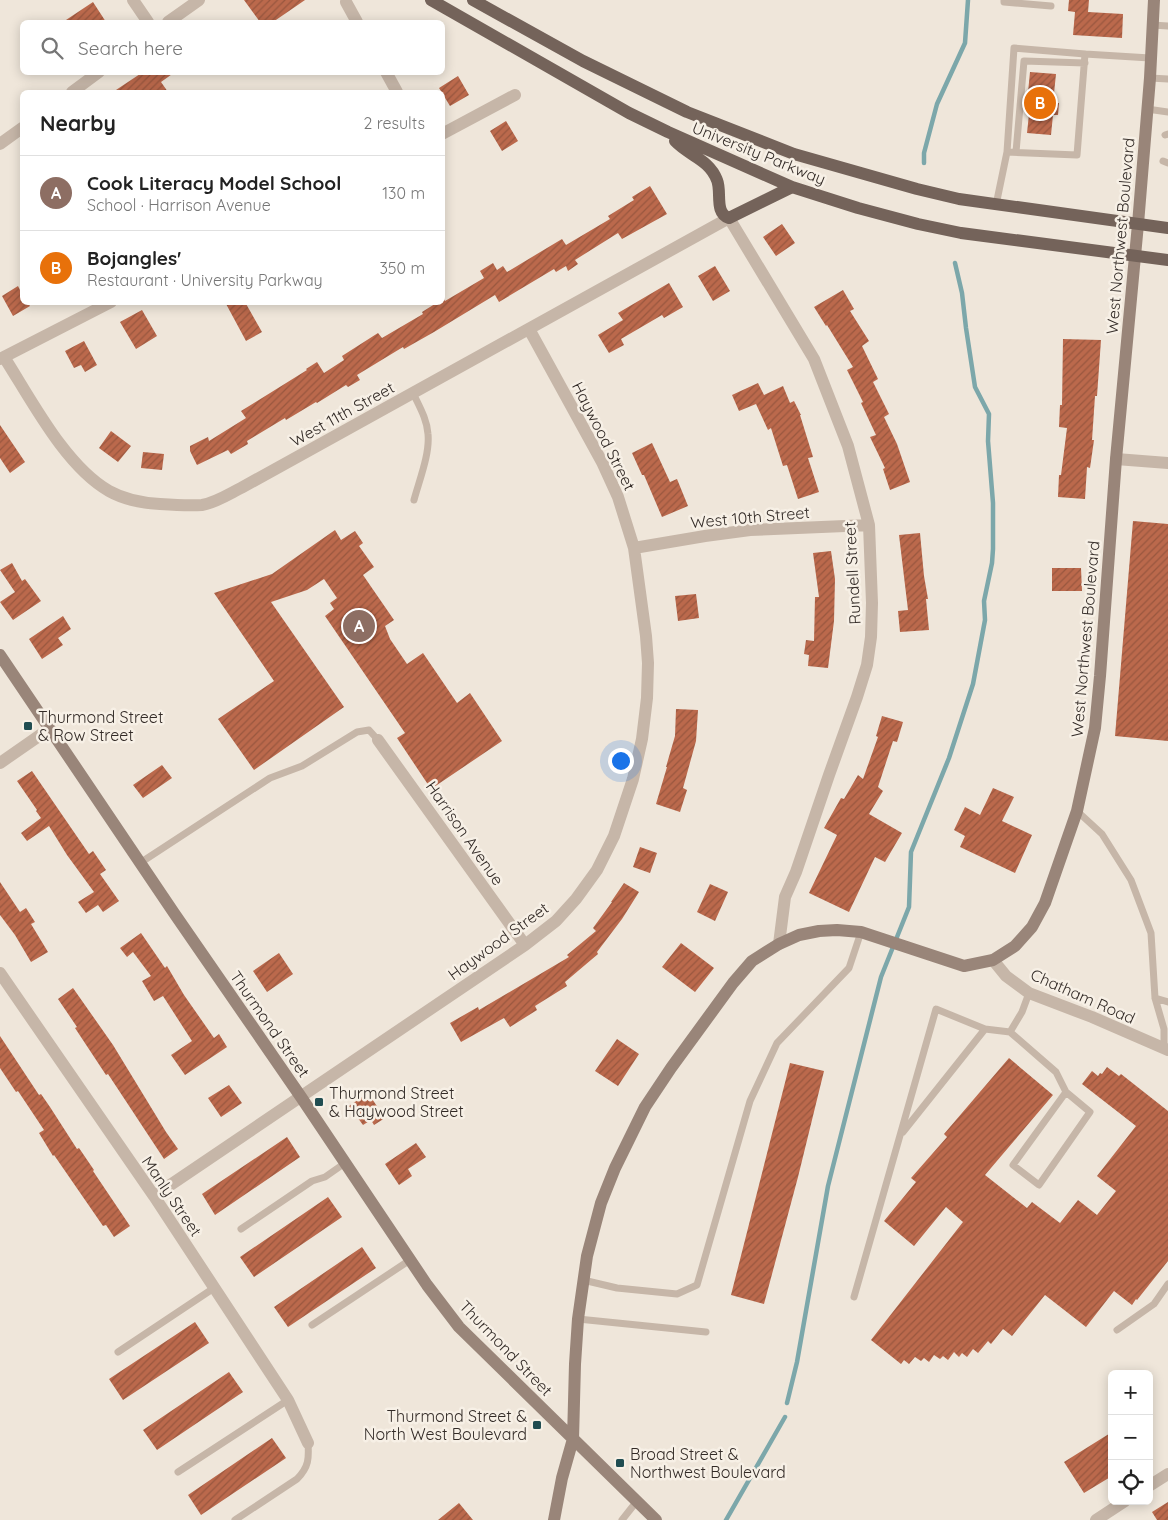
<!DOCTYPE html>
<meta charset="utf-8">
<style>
:root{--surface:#fff;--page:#f2f2f2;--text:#222;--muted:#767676;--line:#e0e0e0;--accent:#7c3aed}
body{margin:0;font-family:Quicksand,sans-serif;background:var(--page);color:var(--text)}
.controls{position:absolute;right:15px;bottom:15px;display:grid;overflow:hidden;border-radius:8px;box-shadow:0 2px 12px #0003}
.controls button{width:45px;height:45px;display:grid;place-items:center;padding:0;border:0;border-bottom:1px solid var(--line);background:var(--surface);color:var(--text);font:25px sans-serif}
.you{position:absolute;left:620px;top:760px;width:18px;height:18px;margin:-12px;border:4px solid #fff;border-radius:50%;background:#1a73e8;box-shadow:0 0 0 8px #1a73e833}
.badge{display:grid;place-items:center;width:32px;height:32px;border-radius:50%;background:var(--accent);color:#fff;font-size:16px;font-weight:700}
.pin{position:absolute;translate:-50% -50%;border:2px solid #fff;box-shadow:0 1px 5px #0006}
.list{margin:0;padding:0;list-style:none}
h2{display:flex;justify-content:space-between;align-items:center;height:65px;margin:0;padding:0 20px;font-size:21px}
h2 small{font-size:16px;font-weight:400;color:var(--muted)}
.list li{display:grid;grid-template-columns:32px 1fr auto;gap:15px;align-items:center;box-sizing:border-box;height:75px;padding:0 20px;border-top:1px solid var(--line)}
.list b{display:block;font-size:19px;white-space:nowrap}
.list p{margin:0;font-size:16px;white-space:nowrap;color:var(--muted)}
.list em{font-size:16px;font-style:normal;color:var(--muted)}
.icon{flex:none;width:28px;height:28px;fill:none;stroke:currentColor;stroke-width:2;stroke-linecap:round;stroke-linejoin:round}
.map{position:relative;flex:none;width:1168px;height:1520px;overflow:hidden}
.search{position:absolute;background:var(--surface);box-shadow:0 2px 12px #0003;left:20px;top:20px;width:425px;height:55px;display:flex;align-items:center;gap:12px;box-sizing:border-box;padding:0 18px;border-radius:8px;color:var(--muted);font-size:19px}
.panel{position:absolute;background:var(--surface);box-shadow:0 2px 12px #0003;left:20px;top:90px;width:425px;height:215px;border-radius:8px}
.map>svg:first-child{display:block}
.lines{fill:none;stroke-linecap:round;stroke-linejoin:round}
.stream{stroke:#7ca7aa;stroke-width:4.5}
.building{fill:url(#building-hatch)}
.lane{stroke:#c6b6a8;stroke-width:7}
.street{stroke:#c6b6a8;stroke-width:12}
.secondary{stroke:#998579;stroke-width:12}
.primary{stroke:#74635a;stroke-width:12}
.poi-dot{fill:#204d51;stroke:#f7f0e6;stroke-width:2}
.labels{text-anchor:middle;stroke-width:5;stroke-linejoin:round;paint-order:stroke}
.street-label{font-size:16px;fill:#332b27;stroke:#f7f0e6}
.poi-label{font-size:16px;fill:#332b27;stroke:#f7f0e6;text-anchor:start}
</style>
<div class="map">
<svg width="1168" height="1520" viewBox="0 0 1168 1520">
<defs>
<pattern id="building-hatch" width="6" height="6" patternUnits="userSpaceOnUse" patternTransform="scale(1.25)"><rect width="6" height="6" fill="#bb694c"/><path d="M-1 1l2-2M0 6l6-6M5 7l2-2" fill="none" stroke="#99573f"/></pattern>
</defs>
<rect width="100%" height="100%" fill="#efe6da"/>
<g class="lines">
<!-- stream -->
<path class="stream" d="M924,163V153L937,104L965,43L968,0
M787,1403L797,1362L828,1186L881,977L909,907L911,852L949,758L973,684L985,620L984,601L992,563L993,549V503L988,441L989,414L975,387L966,328L962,293L955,263
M726,1520L785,1417"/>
</g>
<!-- building -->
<path class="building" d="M244,0H305L273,22H260Z
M1069,0H1089L1088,12L1123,14L1122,38L1073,35L1075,12L1068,11Z
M93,2L106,22H63Z
M143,72H175L161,82L168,92H113Z
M1030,72L1056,74L1053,103H1059L1058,115H1053L1051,135L1027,133L1029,114L1026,113Z
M458,76L469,95L450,106L439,88Z
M506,121L518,141L502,151L490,131Z
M650,186L667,214L622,239L618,233L575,260L578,264L568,271L566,266L556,272L554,269L499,302L495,295L434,332L404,349L403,347L357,375L360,380L348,387L346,385L317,403L316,402L286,420L285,418L247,441L248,444L231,454L228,450L197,465L190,451V446L208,437L209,441L246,418L241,411L307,370L306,369L317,362L324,373L344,360L342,356L378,333L382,338L423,314L422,312L438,302H442L444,299L445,301L484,278L480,271L493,263L497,270L503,266L507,272L562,239L566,245L610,219L608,216L634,200L632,197Z
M782,224L795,243L776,256L763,237Z
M715,266L730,291L713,301L698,276Z
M669,283L683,307L664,318L662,315L621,339L624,345L609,353L598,335L623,320L618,313Z
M18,286L22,294V302H27L30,306L13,316L2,296Z
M843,290L854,309L850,311L869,341L862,346L878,379L873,382L889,414L884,417L897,444L910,482L890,490L883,469L885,468L870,437L876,435L861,403L863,402L847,370L853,367L827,325L826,326L814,307Z
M225,302H245L262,332L246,341Z
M142,310L157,336L136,349L120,322Z
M1063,339L1101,340L1097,396H1095L1092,440H1094L1090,468L1087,467L1085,499L1058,497L1059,475H1061L1067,428L1059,427L1060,405H1062Z
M84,341L97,365L85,372L81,365L74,368L65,351Z
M758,383L764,395L783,386L790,403L794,401L801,415H800L813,457L808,458L819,492L798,499L787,465L783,466L771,428L768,430L756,404L739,411L732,395Z
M0,425L25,462L10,473L0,458Z
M111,431L131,446L118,462L99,448Z
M652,443L670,482L677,479L688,506L662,517L644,475H642L632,453Z
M143,452L164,454L162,470L141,468Z
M1133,521L1168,524V741L1115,736Z
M335,530L341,540L355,531L363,543L359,546L374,567L363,575L394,620L385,626L390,639L407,664L423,653L457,703L470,693L502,741L431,789L397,738L405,733L325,616L334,609L330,603L337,598L324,579L307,590L271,602L344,707L254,770L218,719L274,681L214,593L272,574Z
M920,533L924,576L928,599H926L929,630L900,632L898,611L908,610L899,535Z
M831,551L835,579L834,621L828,668L808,666L809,655L804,654L806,640L814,641L815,597H819L813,553Z
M12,563L22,581L25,579L41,601L13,620L0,602L15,592L0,570Z
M1052,568H1081L1082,591H1052Z
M696,594L699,618L678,621L675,596Z
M63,616L71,629L58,638L63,645L42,659L29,639Z
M676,709L698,710L696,741L683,788L687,790L680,812L656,804L667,767H666L675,736Z
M882,716L903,722L897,742L893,741L878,787L883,791L869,814L902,833L885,862L875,857L849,912L809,893L837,835L824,828L841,798L844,799L858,775L863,779L878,737L876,736Z
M162,765L172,778L143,798L133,785Z
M32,771L89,854L93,851L106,870L100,874L119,901L103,912L98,905L86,913L78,902L94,892L67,855L49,826L27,841L21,833L41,818L36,811L37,810L17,781Z
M993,788L1014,797L1002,821L1032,835L1015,873L960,847L965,836L954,830L965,807L980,815Z
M640,847L657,853L650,873L633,867Z
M0,882L20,912L26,908L35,922L31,924L48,952L31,962L15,935L0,915Z
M624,883L639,892L622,919L597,952L598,954L565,982L567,986L535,1006L537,1010L510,1027L504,1018L461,1042L450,1023L478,1007L479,1010L569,957L567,955L596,931L593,928L612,902H611Z
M710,884L728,892L715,921L697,912Z
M141,933L165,968L167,966L184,995L214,1038L219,1034L227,1047L185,1075L171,1055L192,1041L163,996L154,1001L142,981L151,976L133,952L127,957L120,948Z
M681,943L714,968L695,992L662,967Z
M279,953L293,974L267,992L253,971Z
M73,988L113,1045L166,1132L178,1149L164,1159L108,1074L106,1075L75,1028L77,1027L58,999Z
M0,1036L39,1095L41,1094L50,1107L77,1149L79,1148L94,1170L93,1171L130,1226L114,1237L106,1225L103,1226L54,1155L53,1156L39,1133L44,1130L18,1091L16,1092L0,1068Z
M617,1039L639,1054L618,1086L595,1071Z
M1009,1058L1053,1095L985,1175L1027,1208L1032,1202L1060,1223L1078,1200L1097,1215L1116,1191L1097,1176L1136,1126L1082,1084L1092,1071L1098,1076L1100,1073L1102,1074L1107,1067L1119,1076L1121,1074L1168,1111V1261L1137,1300L1136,1299L1132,1305L1114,1291L1086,1327L1045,1295L1012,1336L1003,1329L991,1344L988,1341L978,1353L973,1349L967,1357L962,1353L959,1357L954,1352L948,1360L943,1356L940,1359L934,1355L929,1362L924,1358L921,1361L915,1357L909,1364L904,1360L901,1364L871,1340L963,1222L946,1207L914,1246L884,1221L916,1182L911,1178L947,1137L944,1134Z
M790,1063L824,1071L798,1177L764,1304L731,1295Z
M229,1085L242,1103L221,1117L208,1098Z
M368,1093L385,1118L374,1125L371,1120L363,1125L349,1106Z
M287,1137L300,1157L215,1215L202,1194Z
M416,1143L426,1157L408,1169L412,1176L399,1185L385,1164Z
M328,1197L342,1217L254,1277L240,1257Z
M362,1247L376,1268L288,1327L274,1307Z
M195,1322L209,1343L123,1400L109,1379Z
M229,1372L243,1392L157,1450L143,1430Z
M1112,1432V1476L1084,1493L1064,1462Z
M272,1438L286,1458L201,1515L188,1495Z
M1168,1502V1520H1157L1152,1512Z
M459,1503L473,1520H438Z"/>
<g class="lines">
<!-- lane -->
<path class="lane" d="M1004,0V2L1051,6
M1152,25L1168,26
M1085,54L1150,58
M1150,78L1168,79
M1147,109L1168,112
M1165,135L1168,134
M1016,152L1024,61L1085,63
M1163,161L1168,163
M996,205L1007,152L1014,48L1085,54L1077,155L1007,152
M413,393C419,406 427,419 428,434C430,454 419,481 414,500
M1077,811L1102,834L1131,880L1151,933L1155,998L1164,1029V1049
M140,863L270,778L302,766L357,732L369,730L378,740
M1155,998L1168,1002
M1010,1032L1056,1072L1066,1092L1090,1112L1039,1185L1013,1165L1066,1092
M903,1132L985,1029
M241,1229L312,1181L325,1177L345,1163
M583,1280L617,1288L677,1294L697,1285L750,1101L777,1043L849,968L861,932
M854,1297L936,1009L985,1029L1010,1032L1022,1012L1029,993
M578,1319L706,1332
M312,1325L410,1260
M1117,1330L1154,1304L1168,1284
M118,1352L214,1288
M178,1472L288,1400
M235,1520L297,1479C309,1467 309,1458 308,1443
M622,1520L637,1501"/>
<!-- street -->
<path class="street" d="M133,0L148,22
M346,2L357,22
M168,22L199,0
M386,72L397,92
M72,92L99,72
M442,134L515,95
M0,144L22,128
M4,357C31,399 65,466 109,491C125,500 142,503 160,504C174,505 188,506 202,505C215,503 229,494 241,488L729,218L814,359L848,446L869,525L872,603L871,637L867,665L857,697L829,775L796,872L785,897L779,944
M0,359L111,302
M1116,459L1168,463
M634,548L705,536L750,530L869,525
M378,740L525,945
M0,763L49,729
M993,960L1006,976L1029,993L1092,1017L1168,1050
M0,973L154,1196L288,1400L308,1443
M154,1196L525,945L556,921L576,899L597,870L614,836L633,779L642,739L647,698L648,663L646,636L634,548L618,497L602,462L529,329
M1149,1486L1168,1474
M1096,1520L1125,1501"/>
<!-- secondary -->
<path class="secondary" d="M0,655L174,913L301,1097L427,1285L459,1327L656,1520
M554,1520L562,1478L573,1439L575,1364L578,1319L587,1256L601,1203L615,1168L645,1107L671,1068L733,983L752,961L779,944L799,935L819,931L837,930L861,932L964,966L993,960L1015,946L1032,927L1045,903L1077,811L1095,728L1100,676L1116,459L1138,224L1150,78L1154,0"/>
<!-- primary -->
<path class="primary" d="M431,0L629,113L668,132L792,187L858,208L918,224L961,233L1168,260
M473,0L583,61L687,112L794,154L917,189L959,199L1168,228
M675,141C689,156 709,159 717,180C722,192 714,213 729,218L792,187"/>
</g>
<!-- markers -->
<g class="poi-dot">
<rect x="23" y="721" width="10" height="10" rx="2.5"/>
<rect x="314" y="1097" width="10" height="10" rx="2.5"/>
<rect x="532" y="1420" width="10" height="10" rx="2.5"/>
<rect x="615" y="1458" width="10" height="10" rx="2.5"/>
</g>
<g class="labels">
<!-- street labels -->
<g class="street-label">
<text transform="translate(759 153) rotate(22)" y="6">University Parkway</text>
<text transform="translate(1120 236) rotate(-85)" y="6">West Northwest Boulevard</text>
<text transform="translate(342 414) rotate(-29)" y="6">West 11th Street</text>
<text transform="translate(604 436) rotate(63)" y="6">Haywood Street</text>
<text transform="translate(750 517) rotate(-5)" y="6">West 10th Street</text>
<text transform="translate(852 573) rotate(-93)" y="6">Rundell Street</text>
<text transform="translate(1085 639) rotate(-85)" y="6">West Northwest Boulevard</text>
<text transform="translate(465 833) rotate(55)" y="6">Harrison Avenue</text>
<text transform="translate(498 941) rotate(-36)" y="6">Haywood Street</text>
<text transform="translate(1083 996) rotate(24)" y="6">Chatham Road</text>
<text transform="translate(270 1024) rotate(55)" y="6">Thurmond Street</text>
<text transform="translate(172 1196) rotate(56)" y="6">Manly Street</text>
<text transform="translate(506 1348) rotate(46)" y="6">Thurmond Street</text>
</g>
<!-- poi labels -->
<g class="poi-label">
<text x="38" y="723">Thurmond Street<tspan x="38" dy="18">&amp; Row Street</tspan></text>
<text x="329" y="1099">Thurmond Street<tspan x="329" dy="18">&amp; Haywood Street</tspan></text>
<text x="527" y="1422" text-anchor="end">Thurmond Street &amp;<tspan x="527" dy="18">North West Boulevard</tspan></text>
<text x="630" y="1460">Broad Street &amp;<tspan x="630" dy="18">Northwest Boulevard</tspan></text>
</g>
</g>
</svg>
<div class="controls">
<button>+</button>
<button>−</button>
<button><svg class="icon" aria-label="locate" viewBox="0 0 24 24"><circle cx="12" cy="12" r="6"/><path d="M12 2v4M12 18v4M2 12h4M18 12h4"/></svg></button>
</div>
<div class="you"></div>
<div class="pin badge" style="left:359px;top:626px;background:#8d6e63">A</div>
<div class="pin badge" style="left:1040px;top:103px;background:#e8710a">B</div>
<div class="search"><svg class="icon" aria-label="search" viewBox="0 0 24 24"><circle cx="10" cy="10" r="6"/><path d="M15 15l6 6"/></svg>Search here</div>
<section class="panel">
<h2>Nearby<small>2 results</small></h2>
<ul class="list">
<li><span class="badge" style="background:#8d6e63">A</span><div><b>Cook Literacy Model School</b><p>School · Harrison Avenue</p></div><em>130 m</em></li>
<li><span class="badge" style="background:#e8710a">B</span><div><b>Bojangles'</b><p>Restaurant · University Parkway</p></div><em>350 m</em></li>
</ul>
</section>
</div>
